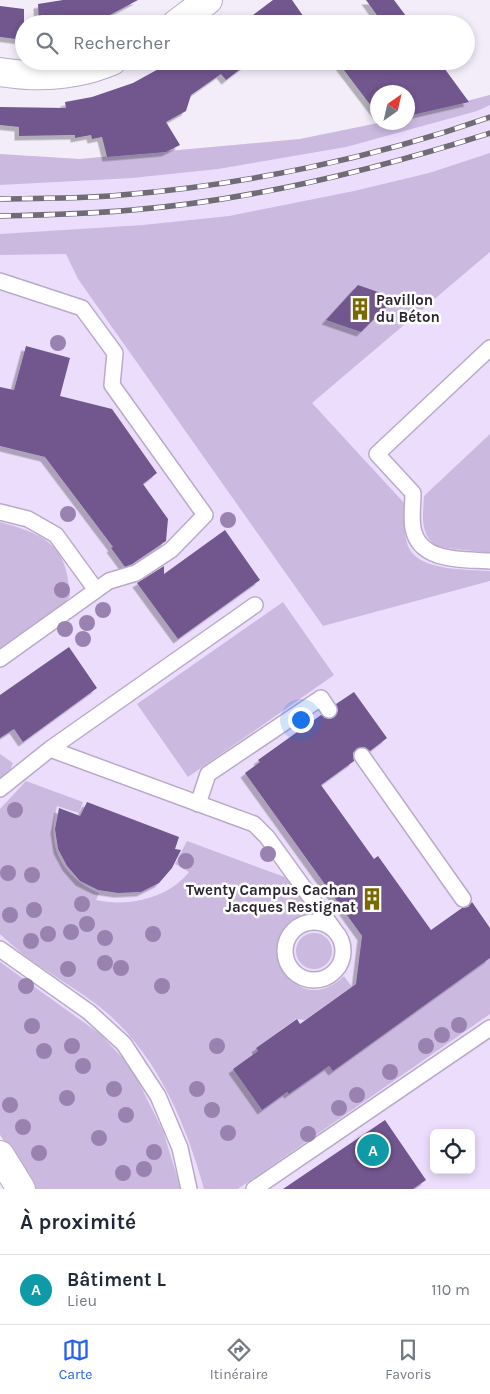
<!DOCTYPE html>
<html lang="fr">
<meta charset="utf-8">
<style>
:root{--surface:#fff;--page:#f2f2f3;--text:#1f2937;--muted:#747a83;--line:#e0e1e3;--accent:#2563eb}
body{margin:0;font-family:Karla,sans-serif;background:var(--page);color:var(--text)}
.controls{position:absolute;right:15px;bottom:15px;display:grid;overflow:hidden;border-radius:8px;box-shadow:0 2px 8px #0003}
.controls button{width:45px;height:45px;display:grid;place-items:center;padding:0;border:0;border-bottom:1px solid var(--line);background:var(--surface);color:var(--text);font:25px sans-serif}
.compass{position:absolute;left:370px;top:85px;width:45px;height:45px;border-radius:50%;background:var(--surface);box-shadow:0 2px 8px #0003;rotate:34deg}
.you{position:absolute;left:300px;top:719px;width:18px;height:18px;margin:-12px;border:4px solid #fff;border-radius:50%;background:#1a73e8;box-shadow:0 0 0 8px #1a73e833}
.badge{display:grid;place-items:center;width:32px;height:32px;border-radius:50%;background:var(--accent);color:#fff;font-size:16px;font-weight:700}
.pin{position:absolute;translate:-50% -50%;border:2px solid #fff;box-shadow:0 1px 5px #0006}
.list{margin:0;padding:0;list-style:none}
h2{display:flex;justify-content:space-between;align-items:center;height:65px;margin:0;padding:0 20px;font-size:21px}
h2 small{font-size:16px;font-weight:400;color:var(--muted)}
.list li{display:grid;grid-template-columns:32px 1fr auto;gap:15px;align-items:center;box-sizing:border-box;height:70px;padding:0 20px;border-top:1px solid var(--line)}
.list b{display:block;font-size:19px;white-space:nowrap}
.list p{margin:0;font-size:16px;white-space:nowrap;color:var(--muted)}
.list em{font-size:16px;font-style:normal;color:var(--muted)}
.icon{flex:none;width:28px;height:28px;fill:none;stroke:currentColor;stroke-width:2;stroke-linecap:round;stroke-linejoin:round}
.map{position:relative;flex:none;width:490px;height:1189px;overflow:hidden}
.search{position:absolute;background:var(--surface);box-shadow:0 2px 8px #0003;left:15px;right:15px;top:15px;height:55px;display:flex;align-items:center;gap:12px;box-sizing:border-box;padding:0 18px;border-radius:28px;color:var(--muted);font-size:19px}
.sheet{height:135px;background:var(--surface)}
nav{display:flex;justify-content:space-around;align-items:center;box-sizing:border-box;height:70px;border-top:1px solid var(--line);background:var(--surface);font-size:14px;color:var(--muted)}
nav a{display:grid;justify-items:center;gap:2px}
nav .on{color:var(--accent)}
.map>svg:first-child{display:block}
.built{fill:#ecddfd;fill-rule:evenodd}
.green{fill:#cbb9e0}
.building{fill:#72568e;filter:url(#shadow)}
.lines{fill:none;stroke-linecap:round;stroke-linejoin:round}
.service-casing{stroke:#b8aac8;stroke-width:18}
.minor-casing{stroke:#b8aac8;stroke-width:30}
.service{stroke:#fff;stroke-width:15}
.minor{stroke:#fff;stroke-width:28}
.rail-casing{stroke:#716b78;stroke-width:5.5}
.rail{stroke:#fff;stroke-width:4;stroke-dasharray:11;stroke-linecap:butt}
.tree{fill:#9a82b0}
.labels{text-anchor:middle;stroke-width:5;stroke-linejoin:round;paint-order:stroke}
.poi-label{font-size:15px;font-weight:bold;fill:#2c2632;stroke:#fff;text-anchor:start}
</style>
<div class="map">
<svg width="490" height="1189" viewBox="0 0 490 1189">
<defs>
<filter id="shadow"><feDropShadow dx="-4.5" dy="4.5" stdDeviation="0" flood-color="#0004"/></filter>
</defs>
<rect width="100%" height="100%" fill="#f3edfa"/>
<!-- built -->
<path class="built" d="M490,95V1189H103L0,1021V155L80,159L300,139L346,130L408,122ZM434,1133H471V1170H434Z"/>
<!-- green -->
<path class="green" d="M490,95V105L477,111L346,147L218,169L132,178L0,185V154L80,159L300,139L378,123L408,122V116Z
M490,153V252L312,403L405,504C405,517 403,533 408,546C418,572 468,569 490,571V581L323,626L78,279L66,254L0,255V234L143,225L229,216L354,191L429,173Z
M490,434V553L438,547C419,535 423,516 424,496Z
M0,522C46,535 67,544 70,596L64,604L0,650Z
M283,602L334,675L188,777L137,704Z
M0,754L13,763L10,771L0,778Z
M26,781L83,802L79,813L57,806C46,847 61,876 99,893L96,900C127,907 168,899 189,872L175,864L187,841L290,879L315,914C242,920 290,1028 344,976L352,987L305,1020L296,1019L256,1048L258,1051L233,1069L262,1110L287,1092L289,1094L329,1066L333,1070L490,958V1014L238,1189H204C185,1120 154,1048 96,1004C64,980 28,962 0,934V809Z
M296 951a18 18 0 1 1 36 0a18 18 0 1 1-36 0Z
M0,962L100,1034L131,1067L163,1131L181,1189H33L0,1135Z"/>
<!-- building -->
<path class="building" d="M63,0H138L93,24H39L38,4Z
M273,0H292L306,20L301,24H241Z
M366,0H394L412,24H371L379,18Z
M0,6L24,9V40L0,37Z
M173,61H251L226,80L221,74L191,95L186,111L166,122L180,145L166,152L107,157L102,137L92,139L91,135L75,138V135L19,136V127L0,125V107L66,108L65,102L92,97L133,83Z
M337,61H439L469,102L408,116V92H378V115Z
M358,285L395,298L361,332L326,320Z
M26,346L70,358L60,396L112,409L157,473L143,484L168,519L166,541L132,564L125,567L111,548L113,547L45,457L0,446V387L14,390Z
M225,530L260,580L178,639L137,583L164,566V574Z
M69,647L97,688L23,742L14,729L0,738V695Z
M354,692L387,738L370,751L365,747L357,748L353,753L354,761L321,785L374,859L378,856L431,930L462,908L468,907L472,902L490,928V958L333,1071L329,1066L289,1094L287,1092L262,1110L233,1069L258,1051L256,1048L297,1019L300,1024L356,984L362,936L245,773L260,762L258,760L321,715L329,719L335,717L338,710L336,704Z
M87,802L179,837L175,849L181,850L172,868L159,883L141,892L118,893L98,890L80,881L67,866L58,849L55,829L59,808L80,816Z
M385,1120L426,1180L413,1189H283Z"/>
<g class="lines">
<defs>
<path id="service" d="M0,281L82,308L115,353L112,385L205,515L171,550L136,573L109,581L0,659
M490,348L377,454L413,493C413,504 411,517 413,528C419,563 464,559 490,561
M0,512L28,519L56,535L96,590
M50,749L254,824L267,837L335,931
M362,756L463,899
M0,789L50,749L255,605
M198,804L208,774L321,698L329,710
M285 951a29 29 0 1 1 58 0a29 29 0 1 1-58 0Z
M0,949L89,1012L124,1044L158,1096L180,1148L189,1189
M254,1189L490,1028"/>
<path id="minor" d="M176,24L208,0
M0,72C37,78 77,76 112,61
M0,1155L21,1189"/>
</defs>
<!-- service casing -->
<use href="#service" class="service-casing"/>
<!-- minor casing -->
<use href="#minor" class="minor-casing"/>
<!-- service -->
<use href="#service" class="service"/>
<!-- minor -->
<use href="#minor" class="minor"/>
<defs>
<path id="rail" d="M0,199C40,198 81,199 121,195C244,185 374,158 490,117
M0,216C44,215 88,214 132,210C254,200 374,170 490,133"/>
</defs>
<!-- rail casing -->
<use href="#rail" class="rail-casing"/>
<!-- rail -->
<use href="#rail" class="rail"/>
</g>
<!-- trees -->
<g class="tree">
<circle cx="58" cy="343" r="8"/>
<circle cx="68" cy="514" r="8"/>
<circle cx="228" cy="520" r="8"/>
<circle cx="62" cy="590" r="8"/>
<circle cx="103" cy="610" r="8"/>
<circle cx="87" cy="623" r="8"/>
<circle cx="65" cy="629" r="8"/>
<circle cx="83" cy="639" r="8"/>
<circle cx="15" cy="810" r="8"/>
<circle cx="268" cy="854" r="8"/>
<circle cx="186" cy="861" r="8"/>
<circle cx="8" cy="873" r="8"/>
<circle cx="32" cy="875" r="8"/>
<circle cx="82" cy="904" r="8"/>
<circle cx="34" cy="910" r="8"/>
<circle cx="10" cy="915" r="8"/>
<circle cx="87" cy="924" r="8"/>
<circle cx="71" cy="932" r="8"/>
<circle cx="48" cy="934" r="8"/>
<circle cx="153" cy="934" r="8"/>
<circle cx="105" cy="938" r="8"/>
<circle cx="31" cy="941" r="8"/>
<circle cx="105" cy="963" r="8"/>
<circle cx="121" cy="968" r="8"/>
<circle cx="68" cy="969" r="8"/>
<circle cx="26" cy="986" r="8"/>
<circle cx="162" cy="986" r="8"/>
<circle cx="459" cy="1025" r="8"/>
<circle cx="32" cy="1026" r="8"/>
<circle cx="442" cy="1035" r="8"/>
<circle cx="72" cy="1046" r="8"/>
<circle cx="217" cy="1046" r="8"/>
<circle cx="426" cy="1046" r="8"/>
<circle cx="44" cy="1051" r="8"/>
<circle cx="83" cy="1066" r="8"/>
<circle cx="390" cy="1072" r="8"/>
<circle cx="114" cy="1089" r="8"/>
<circle cx="197" cy="1089" r="8"/>
<circle cx="357" cy="1095" r="8"/>
<circle cx="67" cy="1098" r="8"/>
<circle cx="10" cy="1105" r="8"/>
<circle cx="339" cy="1108" r="8"/>
<circle cx="212" cy="1110" r="8"/>
<circle cx="126" cy="1115" r="8"/>
<circle cx="23" cy="1127" r="8"/>
<circle cx="228" cy="1133" r="8"/>
<circle cx="308" cy="1134" r="8"/>
<circle cx="99" cy="1138" r="8"/>
<circle cx="154" cy="1152" r="8"/>
<circle cx="39" cy="1153" r="8"/>
<circle cx="144" cy="1169" r="8"/>
<circle cx="123" cy="1173" r="8"/>
</g>
<!-- icons -->
<defs>
<symbol id="building-bare" viewBox="-9 -9 18 18"><path d="M-4-6H4V6H1V3H-1V6H-4ZM-2.5-4.3h1.7v1.8h-1.7ZM.8-4.3h1.7v1.8H.8ZM-2.5-1h1.7V.8h-1.7ZM.8-1h1.7V.8H.8Z" fill="#7c6800" stroke="#fff" stroke-width="2.5" paint-order="stroke"/></symbol>
</defs>
<g fill-rule="evenodd">
<use href="#building-bare" x="344" y="293" width="32" height="32"/>
<use href="#building-bare" x="356" y="883" width="32" height="32"/>
</g>
<g class="labels">
<!-- poi labels -->
<g class="poi-label">
<text x="376" y="305">Pavillon<tspan x="376" dy="17">du Béton</tspan></text>
<text x="356" y="895" text-anchor="end">Twenty Campus Cachan<tspan x="356" dy="17">Jacques Restignat</tspan></text>
</g>
</g>
</svg>
<div class="controls">
<button><svg class="icon" aria-label="locate" viewBox="0 0 24 24"><circle cx="12" cy="12" r="6"/><path d="M12 2v4M12 18v4M2 12h4M18 12h4"/></svg></button>
</div>
<svg class="compass" viewBox="-18 -18 36 36"><path d="M0-13l5 13h-10z" fill="#e53935"/><path d="M0 13l5-13h-10z" fill="#747a83"/></svg>
<div class="you"></div>
<div class="pin badge" style="left:373px;top:1150px;background:#0f9aa8">A</div>
<div class="search"><svg class="icon" aria-label="search" viewBox="0 0 24 24"><circle cx="10" cy="10" r="6"/><path d="M15 15l6 6"/></svg>Rechercher</div>
</div>
<section class="sheet">
<h2>À proximité<small></small></h2>
<ul class="list">
<li><span class="badge" style="background:#0f9aa8">A</span><div><b>Bâtiment L</b><p>Lieu</p></div><em>110 m</em></li>
</ul>
</section>
<nav>
<a class="on"><svg class="icon" aria-label="map" viewBox="0 0 24 24"><path d="M3 6l6-2 6 2 6-2v14l-6 2-6-2-6 2zM9 4v14M15 6v14"/></svg>Carte</a>
<a><svg class="icon" aria-label="directions" viewBox="0 0 24 24"><path d="M12 3l9 9-9 9-9-9zM9 14v-3h6M13 9l2 2-2 2"/></svg>Itinéraire</a>
<a><svg class="icon" aria-label="saved" viewBox="0 0 24 24"><path d="M7 4h10v16l-5-4-5 4z"/></svg>Favoris</a>
</nav>
